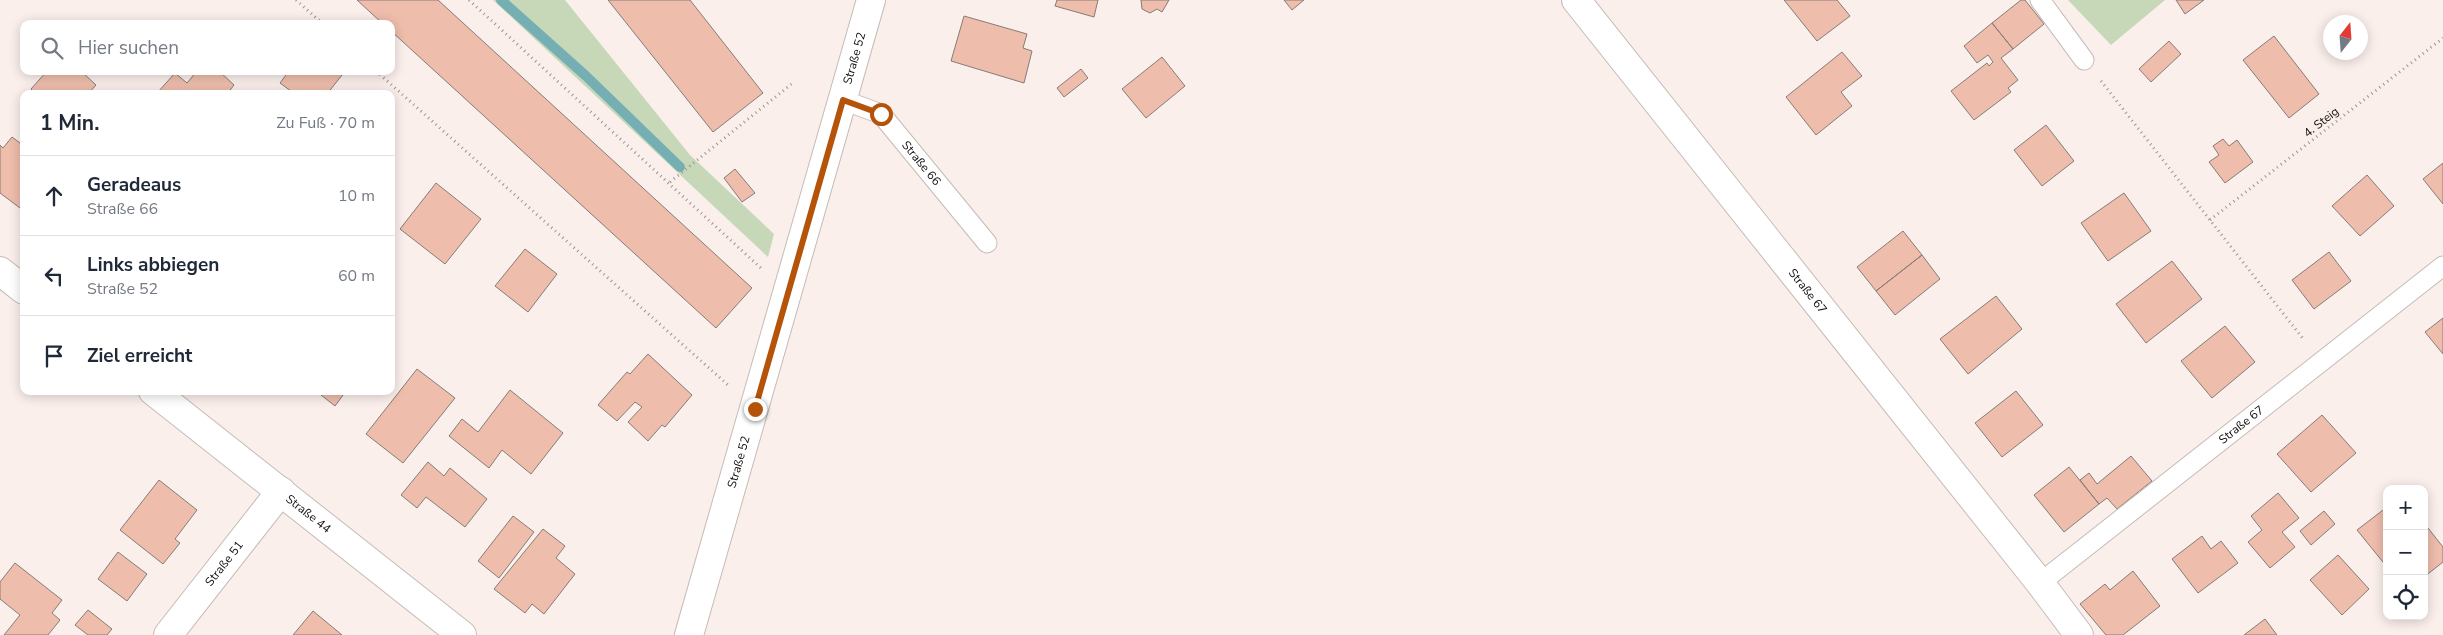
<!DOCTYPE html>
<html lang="de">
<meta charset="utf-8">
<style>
:root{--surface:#fff;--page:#f2f2f3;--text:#1f2937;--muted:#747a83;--line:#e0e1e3}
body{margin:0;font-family:"Nunito Sans",sans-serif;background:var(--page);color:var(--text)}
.controls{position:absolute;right:15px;bottom:15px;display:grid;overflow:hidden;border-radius:10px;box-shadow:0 2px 12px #0003}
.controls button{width:45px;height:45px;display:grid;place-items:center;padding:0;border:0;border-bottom:1px solid var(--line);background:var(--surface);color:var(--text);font:25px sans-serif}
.compass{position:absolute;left:2323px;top:15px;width:45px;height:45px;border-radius:50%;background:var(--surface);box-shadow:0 2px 12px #0003;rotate:17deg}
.stop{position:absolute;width:15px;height:15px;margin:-11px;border:4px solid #b45309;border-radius:50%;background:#fff}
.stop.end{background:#b45309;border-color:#fff;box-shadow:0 1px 5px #0008}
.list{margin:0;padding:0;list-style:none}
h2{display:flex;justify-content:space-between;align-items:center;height:65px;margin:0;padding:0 20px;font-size:21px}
h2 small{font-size:16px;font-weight:400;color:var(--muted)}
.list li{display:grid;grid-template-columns:32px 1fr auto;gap:15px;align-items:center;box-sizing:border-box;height:80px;padding:0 20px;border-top:1px solid var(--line)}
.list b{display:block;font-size:19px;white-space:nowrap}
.list p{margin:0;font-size:16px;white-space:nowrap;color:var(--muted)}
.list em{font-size:16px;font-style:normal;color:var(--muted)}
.icon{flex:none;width:28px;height:28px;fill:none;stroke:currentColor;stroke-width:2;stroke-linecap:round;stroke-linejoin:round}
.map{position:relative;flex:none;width:2443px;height:635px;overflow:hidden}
.search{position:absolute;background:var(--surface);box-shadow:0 2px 12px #0003;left:20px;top:20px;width:375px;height:55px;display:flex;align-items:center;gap:12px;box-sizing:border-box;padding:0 18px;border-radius:10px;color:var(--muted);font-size:19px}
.panel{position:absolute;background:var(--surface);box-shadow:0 2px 12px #0003;left:20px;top:90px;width:375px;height:305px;border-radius:10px}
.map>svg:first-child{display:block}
.green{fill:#c6d8b8}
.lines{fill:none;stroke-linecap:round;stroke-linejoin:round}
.stream{stroke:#75afb3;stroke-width:10}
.building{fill:#eebdac;stroke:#857c78}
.service-casing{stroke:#c5bbb7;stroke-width:21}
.minor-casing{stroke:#c5bbb7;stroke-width:30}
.path{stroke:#9c9492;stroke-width:3;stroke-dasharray:1 4;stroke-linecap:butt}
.service{stroke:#fff;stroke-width:19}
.minor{stroke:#fff;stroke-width:28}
.route{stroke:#b45309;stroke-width:6}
.labels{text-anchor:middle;stroke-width:4.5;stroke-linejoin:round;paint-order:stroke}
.street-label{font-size:12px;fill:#100d0c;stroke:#faefeb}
</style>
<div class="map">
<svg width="2443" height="635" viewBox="0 0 2443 635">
<rect width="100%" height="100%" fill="#faefeb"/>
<!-- green -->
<path class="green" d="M493,0H565L690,155L774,234L768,257Z
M2068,0H2165L2111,45Z"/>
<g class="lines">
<!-- stream -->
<path class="stream" d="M501,0L586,76L680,167"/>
</g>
<!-- building -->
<path class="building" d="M357,0H438L752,288L716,328L391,31V24H383Z
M608,0H690L763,93L713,132Z
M1057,0H1098L1094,17L1055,6Z
M1141,0H1169L1162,12L1157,9L1150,13L1142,9Z
M1284,0H1304L1292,10Z
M1784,0H1837L1850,16L1817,41Z
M2021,0H2025L2044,24L2013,49L1992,23Z
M2176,0H2204L2185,14Z
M964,16L1027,34L1023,48L1032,51L1024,83L951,61Z
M1992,23L2013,49L2001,58L2018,80L2008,88L2011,92L1974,120L1951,91L1987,63L1989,66L1993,62L1988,55L1977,63L1964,46Z
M2274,36L2319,94L2289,118L2243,60Z
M2169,41L2181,54L2151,82L2139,69Z
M1842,52L1862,76L1841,92L1852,106L1816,135L1786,97Z
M1162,57L1185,86L1146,118L1122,89Z
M1081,69L1088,78L1064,97L1057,88Z
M47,71H81L96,85L88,94H36L31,89Z
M197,71L203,73L219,71L234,85L227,94H160L158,92L175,73L187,83Z
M289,71H338L342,75L327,94H295L280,83Z
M2046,125L2074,161L2042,186L2014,150Z
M12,137L24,146V211L0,193V145L3,148Z
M2223,139L2229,146L2237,140L2253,162L2225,183L2209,162L2219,155L2213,146Z
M2443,163V204L2423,179Z
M735,169L755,193L742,202L724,178Z
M2367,175L2394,206L2360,236L2332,206Z
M436,183L481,219L445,264L400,229Z
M2124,193L2151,231L2108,261L2081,223Z
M1903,231L1922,255L1876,291L1857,267Z
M525,249L557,274L528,312L495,286Z
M2329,252L2351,281L2314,309L2292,280Z
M1922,255L1940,279L1895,315L1876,291Z
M2172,261L2202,299L2146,343L2116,304Z
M1996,296L2022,329L1968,374L1940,339Z
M2443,318V354L2425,332Z
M2225,326L2255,362L2212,398L2181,361Z
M648,354L692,395L665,427L662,425L648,441L628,422L642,407L635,402L617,421L598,405L627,372L630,374Z
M417,369L455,398L403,463L366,434Z
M510,390L563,433L531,474L502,450L489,468L449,436L462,419L478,432Z
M316,391H346L335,406Z
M2016,391L2043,425L2002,457L1975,423Z
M2322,415L2356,453L2311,492L2277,454Z
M2131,456L2152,481L2117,509L2107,498L2099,504L2080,480L2089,473L2097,484Z
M428,462L444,476L450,468L487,499L465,527L426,497L417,508L401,495Z
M2069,467L2099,504L2064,532L2034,495Z
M159,480L197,510L175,539L180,543L163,564L120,530Z
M2278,493L2299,518L2282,532L2295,547L2270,568L2248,542L2262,530L2251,516Z
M2387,507V567L2357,530Z
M2324,511L2335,524L2311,545L2300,531Z
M513,516L534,532L499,578L478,561Z
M2424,523L2443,547V562L2424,577Z
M543,529L565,546L556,558L575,574L544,614L532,604L525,613L494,589Z
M2202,536L2211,549L2221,541L2238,563L2198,593L2172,559Z
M118,552L147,574L127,601L98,579Z
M2338,555L2369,589L2342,615L2310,580Z
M15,563L62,600L52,613L60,620L48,635H4L20,615L0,599V582Z
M2133,571L2160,606L2123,635H2106L2080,604L2105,584L2110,590Z
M88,610L112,629L107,635H88L75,625Z
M313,611L342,635H293Z
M2265,619L2277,635H2244Z"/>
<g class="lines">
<defs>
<g id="service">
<path d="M2040,0L2084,60"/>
<path id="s1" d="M843,100L881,114L987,243"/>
<path id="s2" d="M2040,583L2443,266"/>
</g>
<g id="minor">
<path id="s3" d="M1576,0L2040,583L2079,635"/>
<path d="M0,271L24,290"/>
<path id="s4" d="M153,391L462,635"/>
<path id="s5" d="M168,635L281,491"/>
<path id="s6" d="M689,635L871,0"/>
</g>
</defs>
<!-- service casing -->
<use href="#service" class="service-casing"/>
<!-- minor casing -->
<use href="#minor" class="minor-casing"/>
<!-- path -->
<path class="path" d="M296,0L323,24
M469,0L762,269
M376,71L728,385
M2101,81L2304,340
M670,182L794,82
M2210,220L2443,38"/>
<!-- service -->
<use href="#service" class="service"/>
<!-- minor -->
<use href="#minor" class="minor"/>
</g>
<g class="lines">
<!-- route -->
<path class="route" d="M755,409L843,100L881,114"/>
</g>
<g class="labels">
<!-- street labels -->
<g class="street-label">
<text dy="4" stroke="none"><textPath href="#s6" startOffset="600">Straße 52</textPath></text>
<text transform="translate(2321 122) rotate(-38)" y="4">4. Steig</text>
<text dy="4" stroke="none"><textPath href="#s1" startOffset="104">Straße 66</textPath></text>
<text dy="4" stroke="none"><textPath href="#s3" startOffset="372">Straße 67</textPath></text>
<text dy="4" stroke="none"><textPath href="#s2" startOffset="256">Straße 67</textPath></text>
<text dy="4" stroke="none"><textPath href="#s6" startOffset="180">Straße 52</textPath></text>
<text dy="4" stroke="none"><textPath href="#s4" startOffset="198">Straße 44</textPath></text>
<text dy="4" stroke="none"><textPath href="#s5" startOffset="91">Straße 51</textPath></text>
</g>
</g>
</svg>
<div class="controls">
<button>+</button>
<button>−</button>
<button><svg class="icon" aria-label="locate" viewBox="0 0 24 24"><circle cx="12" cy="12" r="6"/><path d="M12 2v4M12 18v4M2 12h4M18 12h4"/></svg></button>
</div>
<svg class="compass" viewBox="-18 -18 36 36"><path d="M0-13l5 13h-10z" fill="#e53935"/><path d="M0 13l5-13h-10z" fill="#747a83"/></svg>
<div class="stop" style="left:881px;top:114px"></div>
<div class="stop end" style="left:755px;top:409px"></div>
<div class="search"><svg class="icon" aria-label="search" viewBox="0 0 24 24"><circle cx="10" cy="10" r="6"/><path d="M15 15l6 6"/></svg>Hier suchen</div>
<section class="panel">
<h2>1 Min.<small>Zu Fuß · 70 m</small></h2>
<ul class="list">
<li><svg class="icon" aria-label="ahead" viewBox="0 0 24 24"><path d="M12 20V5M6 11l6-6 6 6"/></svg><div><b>Geradeaus</b><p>Straße 66</p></div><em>10 m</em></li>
<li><svg class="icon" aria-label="left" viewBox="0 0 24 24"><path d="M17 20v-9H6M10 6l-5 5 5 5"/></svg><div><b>Links abbiegen</b><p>Straße 52</p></div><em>60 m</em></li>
<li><svg class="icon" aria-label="arrive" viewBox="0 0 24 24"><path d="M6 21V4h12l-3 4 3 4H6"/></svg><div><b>Ziel erreicht</b></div></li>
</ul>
</section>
</div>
